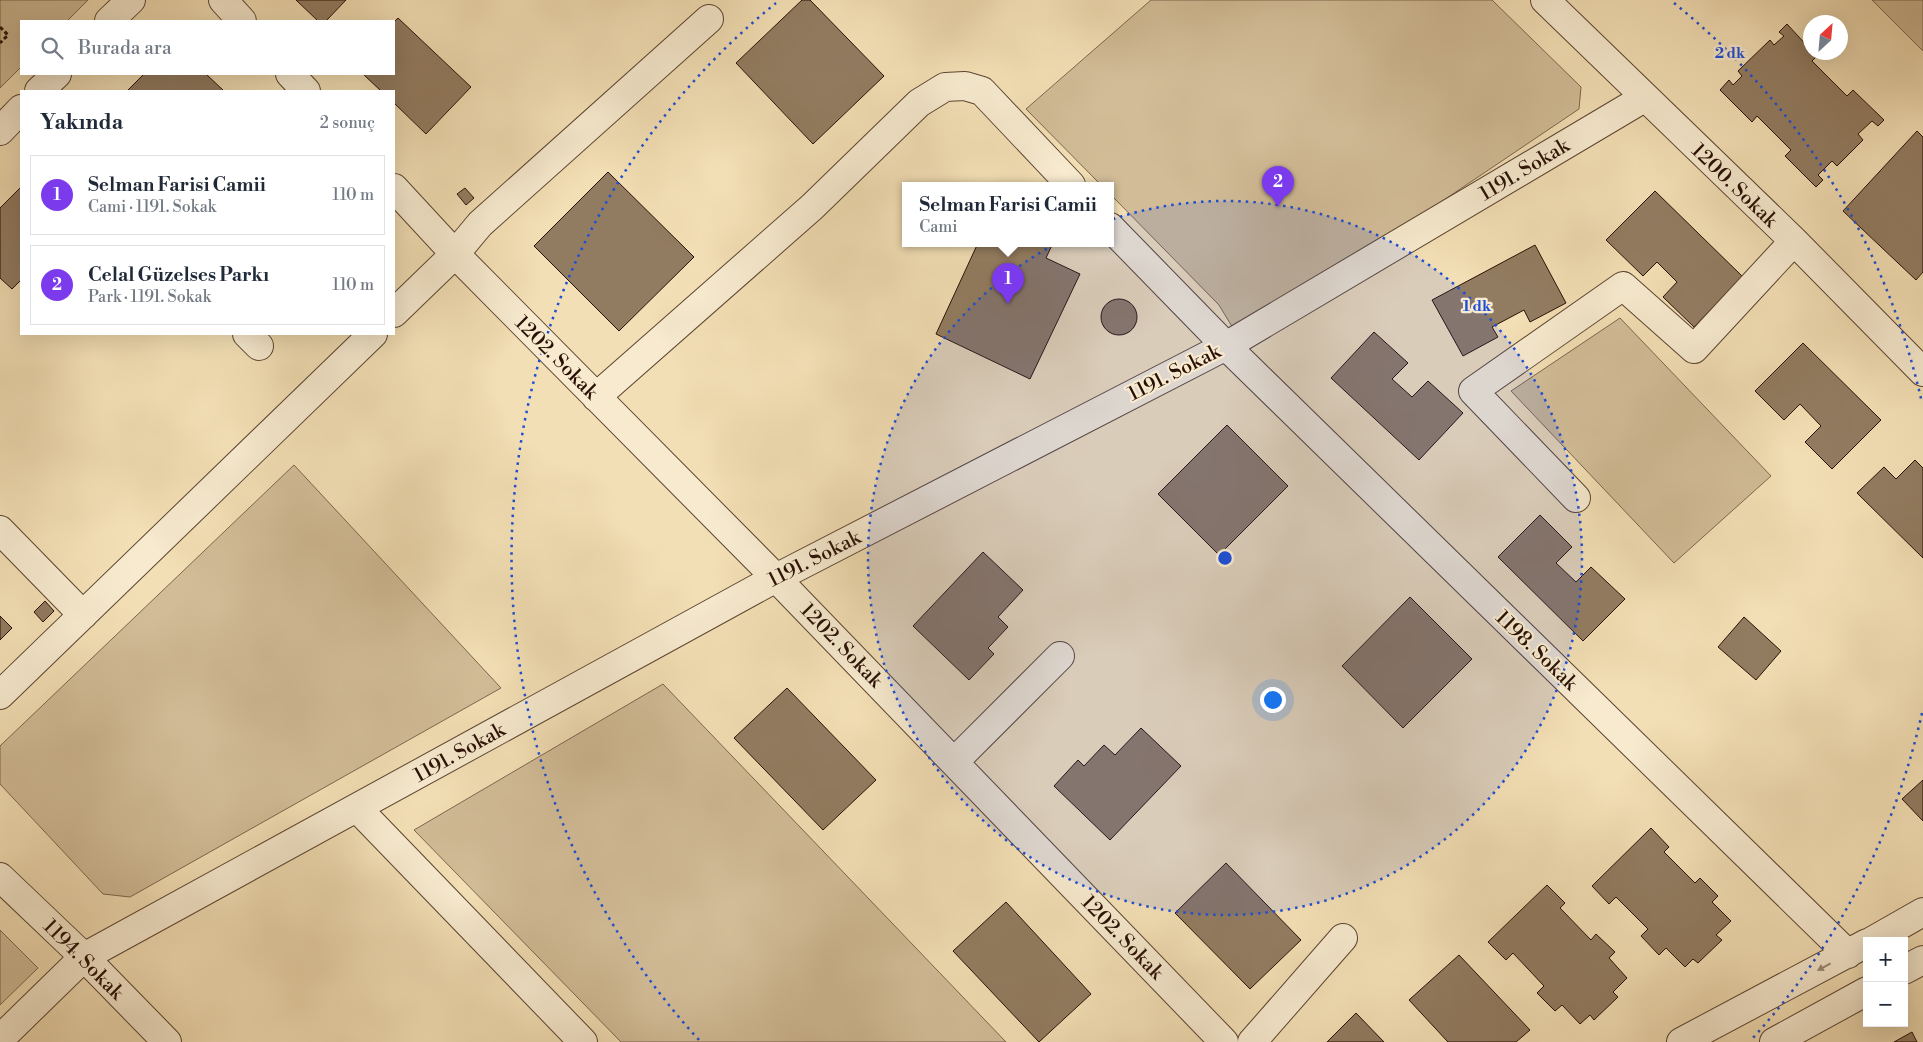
<!DOCTYPE html>
<html lang="tr">
<meta charset="utf-8">
<style>
:root{--surface:#fff;--page:#f6f6f7;--text:#1f2937;--muted:#747a83;--line:#e0e1e3;--accent:#7c3aed}
body{margin:0;font-family:"Libre Bodoni",serif;background:var(--page);color:var(--text)}
.controls{position:absolute;right:15px;bottom:15px;display:grid;overflow:hidden;border-radius:0px;box-shadow:0 5px 20px #0002}
.controls button{width:45px;height:45px;display:grid;place-items:center;padding:0;border:0;border-bottom:1px solid var(--line);background:var(--surface);color:var(--text);font:25px sans-serif}
.compass{position:absolute;left:1803px;top:15px;width:45px;height:45px;border-radius:50%;background:var(--surface);box-shadow:0 5px 20px #0002;rotate:26deg}
.you{position:absolute;left:1272px;top:699px;width:18px;height:18px;margin:-12px;border:4px solid #fff;border-radius:50%;background:#1a73e8;box-shadow:0 0 0 8px #1a73e833}
.badge{display:grid;place-items:center;width:32px;height:32px;border-radius:50%;background:var(--accent);color:#fff;font-size:16px;font-weight:700}
.pin{position:absolute;translate:-50% -41px;filter:drop-shadow(0 1px 2px #0008)}
.pin::after{content:'';position:absolute;top:26px;width:18px;height:15px;background:inherit;clip-path:polygon(0 0,100% 0,50% 100%)}
.popup{position:absolute;left:902px;top:182px;width:212px;height:65px;box-sizing:border-box;display:grid;place-content:center;border-radius:0px;background:var(--surface);filter:drop-shadow(0 1px 4px #0005);font-size:16px;white-space:nowrap;color:var(--muted)}
.popup b{font-size:19px;color:var(--text)}
.popup::after{content:'';position:absolute;left:50%;top:100%;margin-left:-10px;border:10px solid transparent;border-top-color:var(--surface)}
.list{margin:0;padding:0;list-style:none}
h2{display:flex;justify-content:space-between;align-items:center;height:65px;margin:0;padding:0 20px;font-size:21px}
h2 small{font-size:16px;font-weight:400;color:var(--muted)}
.list li{display:grid;grid-template-columns:32px 1fr auto;gap:15px;align-items:center;box-sizing:border-box;height:80px;margin:0 10px 10px;padding:0 10px;border:1px solid var(--line);border-radius:0px}
.list b{display:block;font-size:19px;white-space:nowrap}
.list p{margin:0;font-size:16px;white-space:nowrap;color:var(--muted)}
.list em{font-size:16px;font-style:normal;color:var(--muted)}
.icon{flex:none;width:28px;height:28px;fill:none;stroke:currentColor;stroke-width:2;stroke-linecap:round;stroke-linejoin:round}
.map{position:relative;flex:none;width:1923px;height:1042px;overflow:hidden}
.search{position:absolute;background:var(--surface);box-shadow:0 5px 20px #0002;left:20px;top:20px;width:375px;height:55px;display:flex;align-items:center;gap:12px;box-sizing:border-box;padding:0 18px;border-radius:0px;color:var(--muted);font-size:19px}
.panel{position:absolute;background:var(--surface);box-shadow:0 5px 20px #0002;left:20px;top:90px;width:375px;height:245px;border-radius:0px}
.map>svg:first-child{display:block}
.green{fill:#d1bc97;stroke:#7d664e}
.building{fill:#927c61;stroke:#291005}
.lines{fill:none;stroke-linecap:round;stroke-linejoin:round}
.minor-casing{stroke:#5c4431;stroke-width:30}
.path{stroke:#291005;stroke-width:3;stroke-dasharray:4 2.5;stroke-linecap:butt}
.minor{stroke:#f7eacf;stroke-width:28}
.oneway{fill:#9a8874}
.ring{fill:none;stroke:#1d4ed8;stroke-width:2.5;stroke-dasharray:2.5 5}
.labels{text-anchor:middle;stroke-width:4.5;stroke-linejoin:round;paint-order:stroke}
.street-label{font-size:20px;fill:#291005;stroke:#f7eacf}
.centre{fill:#1d4ed8;stroke:#f7eacf;stroke-width:2.5}
.ring-label{font-size:15px;text-anchor:middle;font-weight:bold;fill:#1d4ed8;stroke:#f7eacf;stroke-width:4.5;stroke-linejoin:round;paint-order:stroke}
</style>
<div class="map">
<svg width="1923" height="1042" viewBox="0 0 1923 1042">
<rect width="100%" height="100%" fill="#f3dfb5"/>
<filter id="stains"><feTurbulence type="fractalNoise" baseFrequency=".004" numOctaves="4"/><feColorMatrix values="0 0 0 0 .2 0 0 0 0 .09 0 0 0 0 .02 0 0 0 .5 -.17"/></filter>
<radialGradient id="worn" r=".72"><stop offset=".6" stop-color="#630" stop-opacity="0"/><stop offset="1" stop-color="#630" stop-opacity=".3"/></radialGradient>
<!-- green -->
<path class="green" d="M0,0H88L67,21H21V67L0,88Z
M1151,0H1492L1581,87L1579,109L1239,338L1219,305L1111,195L1110,185H1101L1026,109Z
M1872,0H1923V51Z
M1620,318L1771,476L1674,563L1511,391Z
M294,465L501,688L130,897L103,894L0,784V746Z
M663,684L1006,1042H621L414,830Z
M0,930L38,968L0,1005Z"/>
<!-- building -->
<path class="building" d="M296,0H346L326,21H318Z
M802,0H810L884,76L813,144L736,63Z
M398,18L471,87L426,134L394,103V91H381L363,74H394V22Z
M1787,24L1810,49V52L1817,56L1812,61L1847,96L1853,90L1884,120L1878,126L1872,121L1858,134L1863,140L1837,166L1832,161L1818,175L1823,180L1816,187L1785,156L1791,150L1757,116L1752,122L1720,90L1729,80L1733,85L1742,76L1738,71L1770,40L1774,45L1784,36L1779,32Z
M144,74H206L224,91H130L128,90Z
M1917,131L1923,137V272L1916,280L1843,211Z
M608,172L694,257L619,331L534,246Z
M21,187V280L12,289L0,278V208Z
M465,188L474,198L466,205L457,194Z
M1655,191L1743,277L1694,327L1663,297L1677,282L1657,262L1643,276L1606,240Z
M978,243H1021L1026,245L1027,243H1053L1046,258L1080,274L1030,379L936,334Z
M1535,245L1566,303L1530,322L1524,310L1492,327L1498,337L1463,356L1432,300Z
M1101 317a18 18 0 1 1 36 0a18 18 0 1 1-36 0Z
M1374,332L1408,363L1392,379L1412,397L1428,381L1463,413L1419,460L1331,378Z
M1803,343L1881,420L1832,469L1805,442L1821,426L1800,404L1784,420L1755,391Z
M1227,425L1288,486L1219,555L1158,494Z
M1915,460L1923,468V558L1857,493L1884,467L1896,479Z
M1540,515L1572,547L1556,563L1576,582L1591,567L1625,599L1583,641L1498,557Z
M983,552L1023,590L998,617L1008,627L988,648L994,654L969,680L913,626Z
M1410,597L1472,659L1403,728L1342,666Z
M45,601L54,611L43,622L34,612Z
M0,616L12,628L0,640Z
M1744,617L1781,651L1756,680L1718,647Z
M787,688L876,780L823,830L734,738Z
M1141,728L1181,766L1110,840L1054,786L1078,760L1084,766L1104,745L1115,755Z
M1923,780V821L1902,799Z
M1651,828L1669,847L1664,852L1695,883L1700,878L1718,896L1712,902L1731,921L1716,935L1722,940L1698,963L1693,959L1685,967L1666,948L1659,955L1641,936L1648,929L1616,897L1609,904L1592,886Z
M1226,863L1301,940L1250,989L1175,913Z
M1547,885L1565,903L1560,908L1591,940L1596,934L1615,952L1609,958L1627,978L1613,992L1618,997L1594,1020L1590,1015L1580,1024L1562,1005L1555,1011L1537,993L1544,986L1513,953L1506,960L1488,942Z
M1006,902L1091,994L1039,1042L953,951Z
M1459,955L1530,1030L1516,1042H1448L1409,1000Z
M1356,1013L1384,1042H1327Z
M1912,1032L1917,1042H1894Z"/>
<g class="lines">
<defs>
<path id="minor" d="M223,0L242,21
M1545,0L1794,241L1923,372
M109,21L131,0
M290,74L306,91
M39,91L57,74
M0,131L21,109
M394,188L455,254L776,578L1224,1042
M1110,227L1226,346L1848,954
M394,313L455,254L480,224L709,19
M247,334L259,346
M596,397L812,207L919,103L945,87L965,86L982,91L1071,185
M1576,498L1473,391L1623,286L1694,349L1794,241
M0,530L83,615
M0,695L373,334
M954,762L1060,656
M357,808L583,1042
M0,877L84,957L167,1042
M1872,941L1923,912
M1904,970L1923,960
M0,1039L84,957L776,578L1226,346L1644,98
M1252,1042L1343,938
M1681,1042L1867,943
M1774,1042L1867,991"/>
</defs>
<!-- minor casing -->
<use href="#minor" class="minor-casing"/>
<!-- path -->
<path class="path" d="M0,27L8,35L0,43"/>
<!-- minor -->
<use href="#minor" class="minor"/>
</g>
<!-- one-way arrows -->
<defs><path id="oneway-solid" d="M-6-.8H1V-3.2L6.5 0L1 3.2V.8H-6Z" transform="scale(1.25)"/></defs>
<use class="oneway" href="#oneway-solid" transform="translate(1824 967) rotate(152)"/>
<!-- distance rings -->
<circle cx="1225" cy="558" r="357" fill="#1d4ed8" fill-opacity=".12"/>
<g class="ring">
<circle cx="1225" cy="558" r="357"/>
<path d="M1922 713A714 714 0 0 1 1751 1040M699 1040A714 714 0 0 1 776 3M1674 3A714 714 0 0 1 1922 403"/>
</g>
<g class="labels">
<!-- street labels -->
<g class="street-label">
<text transform="translate(1524 169) rotate(-31)" y="7">1191. Sokak</text>
<text transform="translate(1735 185) rotate(44)" y="7">1200. Sokak</text>
<text transform="translate(557 357) rotate(45)" y="7">1202. Sokak</text>
<text transform="translate(1174 372) rotate(-27)" y="7">1191. Sokak</text>
<text transform="translate(814 558) rotate(-27)" y="7">1191. Sokak</text>
<text transform="translate(842 645) rotate(46)" y="7">1202. Sokak</text>
<text transform="translate(1537 650) rotate(44)" y="7">1198. Sokak</text>
<text transform="translate(459 752) rotate(-29)" y="7">1191. Sokak</text>
<text transform="translate(1123 937) rotate(46)" y="7">1202. Sokak</text>
<text transform="translate(84 959) rotate(45)" y="7">1194. Sokak</text>
</g>
</g>
<circle cx="1225" cy="558" r="8" class="centre"/>
<g class="ring-label">
<text x="1730" y="58">2 dk</text>
<text x="1477" y="311">1 dk</text>
</g>
<rect width="100%" height="100%" filter="url(#stains)"/>
<rect width="100%" height="100%" fill="url(#worn)"/>
</svg>
<div class="controls">
<button>+</button>
<button>−</button>
</div>
<svg class="compass" viewBox="-18 -18 36 36"><path d="M0-13l5 13h-10z" fill="#e53935"/><path d="M0 13l5-13h-10z" fill="#747a83"/></svg>
<div class="you"></div>
<div class="pin badge" style="left:1008px;top:304px">1</div>
<div class="popup"><b>Selman Farisi Camii</b>Cami</div>
<div class="pin badge" style="left:1278px;top:207px">2</div>
<div class="search"><svg class="icon" aria-label="search" viewBox="0 0 24 24"><circle cx="10" cy="10" r="6"/><path d="M15 15l6 6"/></svg>Burada ara</div>
<section class="panel">
<h2>Yakında<small>2 sonuç</small></h2>
<ul class="list">
<li><span class="badge">1</span><div><b>Selman Farisi Camii</b><p>Cami · 1191. Sokak</p></div><em>110 m</em></li>
<li><span class="badge">2</span><div><b>Celal Güzelses Parkı</b><p>Park · 1191. Sokak</p></div><em>110 m</em></li>
</ul>
</section>
</div>
